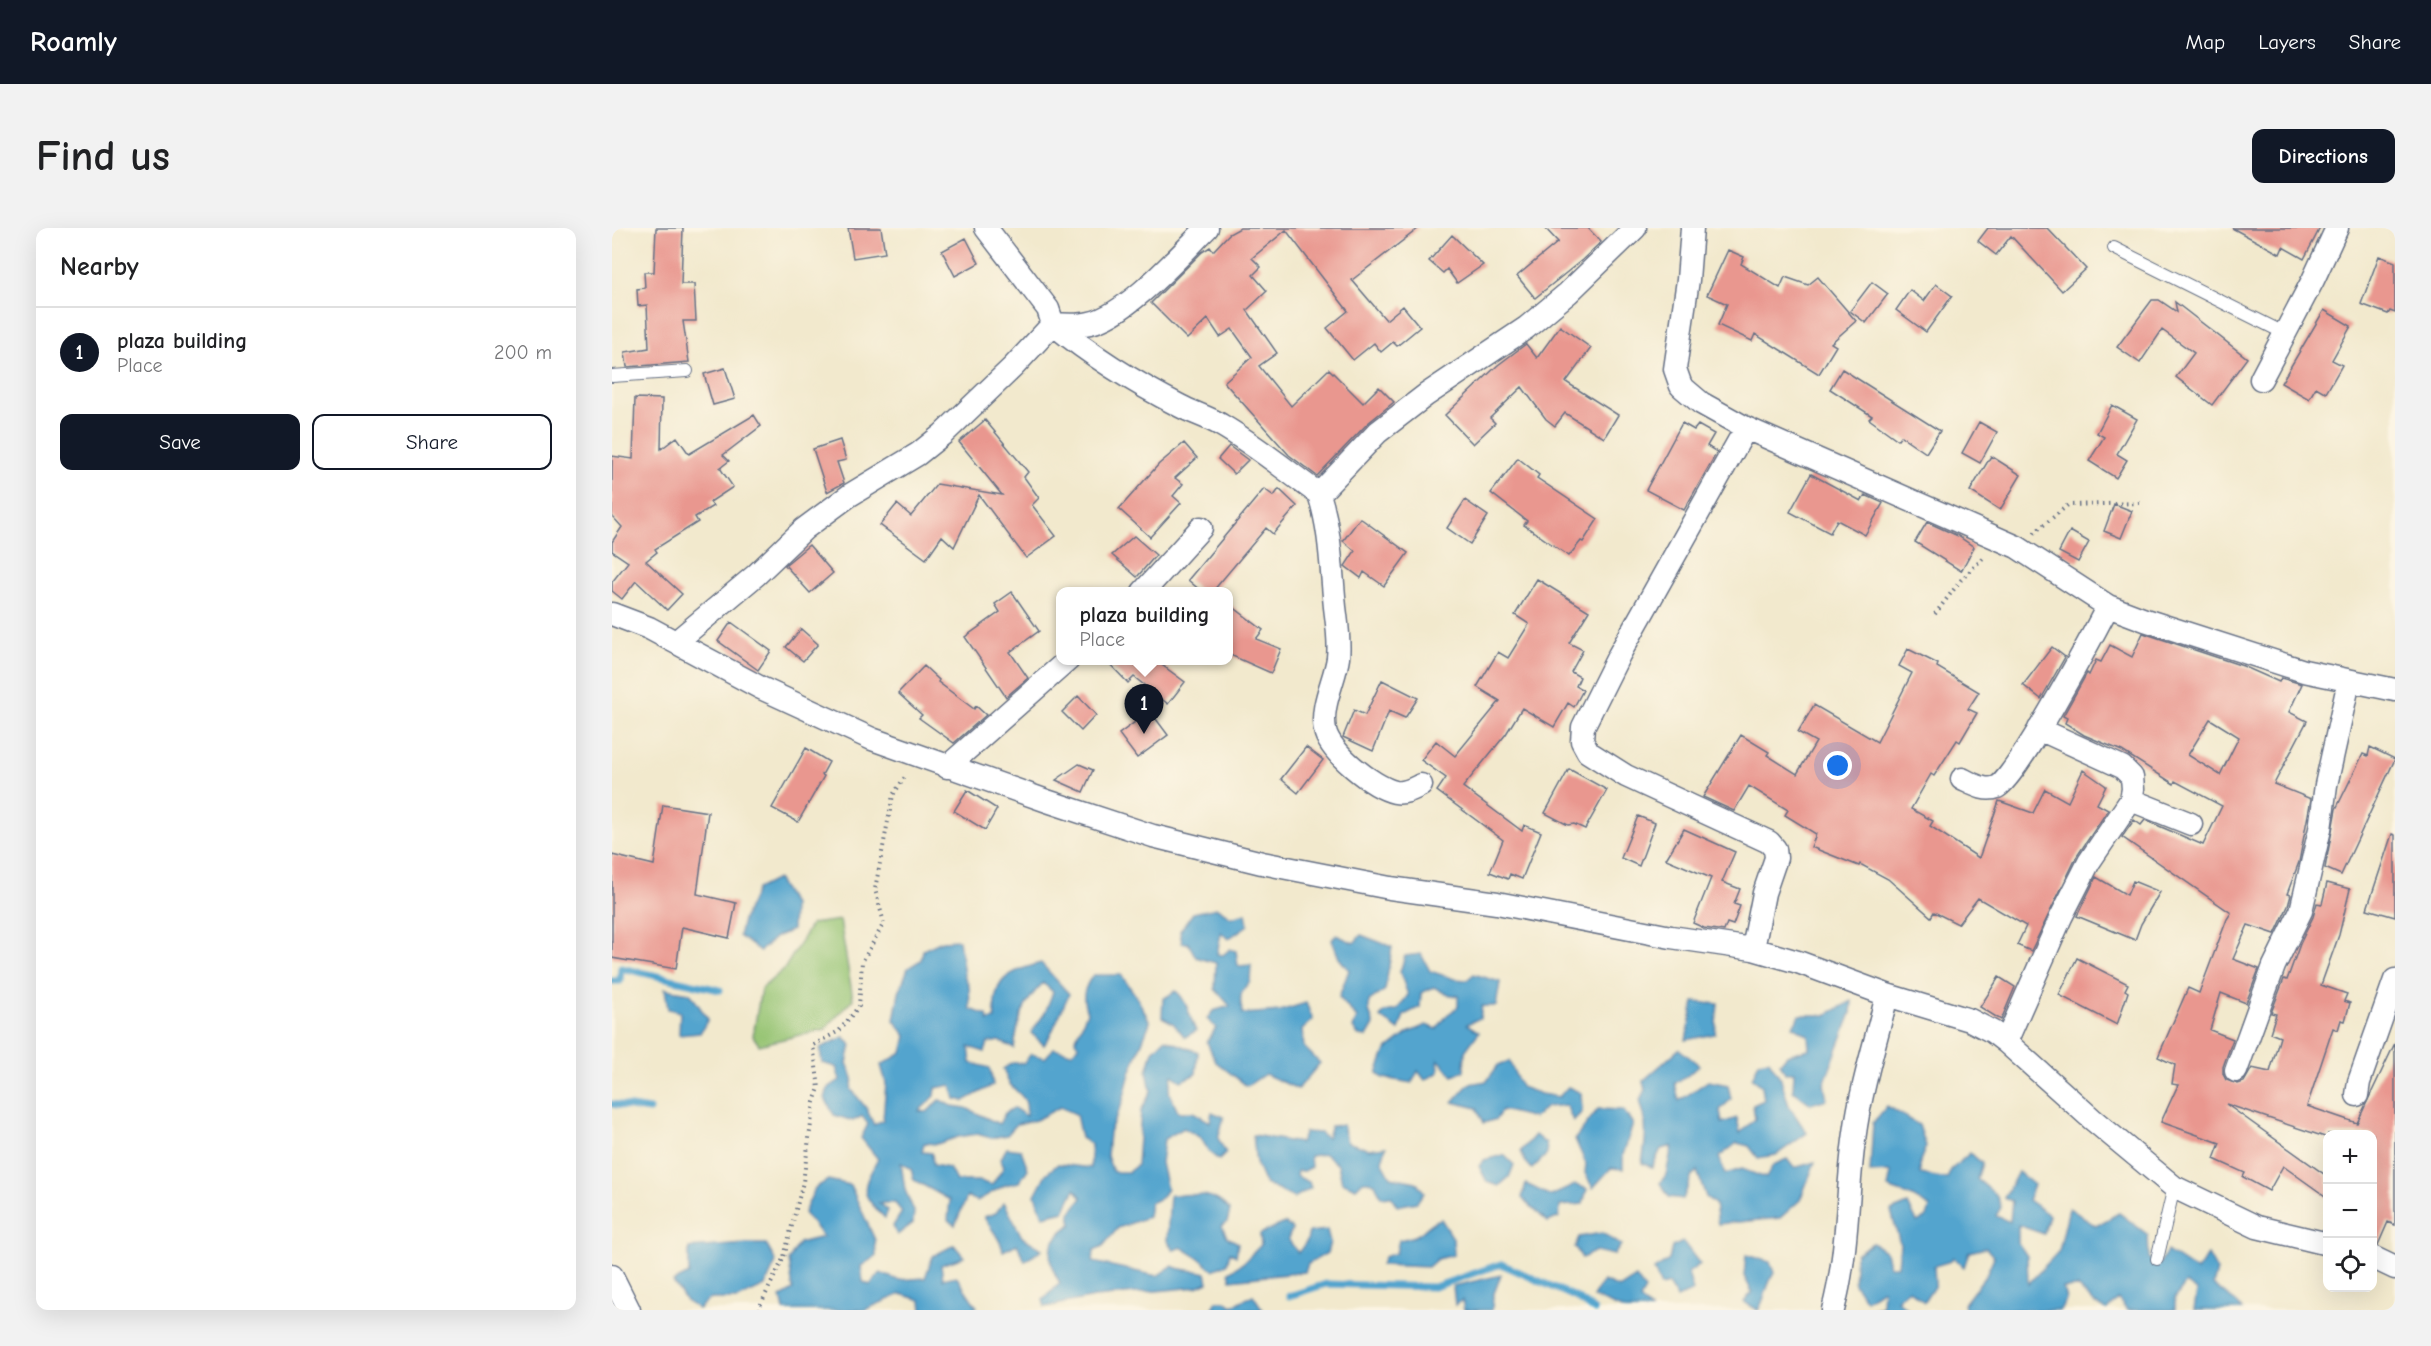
<!DOCTYPE html>
<meta charset="utf-8">
<style>
:root{--surface:#fff;--page:#f2f2f2;--text:#202124;--muted:#757577;--line:#e0e0e0;--accent:#111827}
body{margin:0;font-family:"Comic Neue",sans-serif;background:var(--page);color:var(--text)}
.controls{position:absolute;right:18px;bottom:18px;display:grid;overflow:hidden;border-radius:12px;box-shadow:0 6px 24px #0002}
.controls button{width:54px;height:54px;display:grid;place-items:center;padding:0;border:0;border-bottom:2px solid var(--line);background:var(--surface);color:var(--text);font:30px sans-serif}
.you{position:absolute;left:1226px;top:538px;width:21px;height:21px;margin:-15px;border:4px solid #fff;border-radius:50%;background:#1a73e8;box-shadow:0 0 0 9px #1a73e833}
.badge{display:grid;place-items:center;width:39px;height:39px;border-radius:50%;background:var(--accent);color:#fff;font-size:20px;font-weight:700}
.pin{position:absolute;translate:-50% -50px;filter:drop-shadow(0 2px 3px #0008)}
.pin::after{content:'';position:absolute;top:32px;width:21px;height:18px;background:inherit;clip-path:polygon(0 0,100% 0,50% 100%)}
.popup{position:absolute;left:444px;top:359px;width:177px;height:78px;box-sizing:border-box;display:grid;place-content:center;border-radius:12px;background:var(--surface);filter:drop-shadow(0 2px 4px #0005);font-size:20px;white-space:nowrap;color:var(--muted)}
.popup b{font-size:22px;color:var(--text)}
.popup::after{content:'';position:absolute;left:50%;top:100%;margin-left:-12px;border:12px solid transparent;border-top-color:var(--surface)}
.list{margin:0;padding:0;list-style:none}
h2{display:flex;justify-content:space-between;align-items:center;height:78px;margin:0;padding:0 24px;font-size:26px}
h2 small{font-size:20px;font-weight:400;color:var(--muted)}
.list li{display:grid;grid-template-columns:39px 1fr auto;gap:18px;align-items:center;box-sizing:border-box;height:90px;padding:0 24px;border-top:2px solid var(--line)}
.list b{display:block;font-size:22px;white-space:nowrap}
.list p{margin:0;font-size:20px;white-space:nowrap;color:var(--muted)}
.list em{font-size:20px;font-style:normal;color:var(--muted)}
.actions{display:flex;gap:12px;padding:18px 24px}
.actions a{flex:1;padding:14px 0;border:2px solid var(--accent);border-radius:12px;text-align:center;font-size:21px;color:var(--accent)}
.actions .main{background:var(--accent);color:#fff}
.icon{flex:none;width:33px;height:33px;fill:none;stroke:currentColor;stroke-width:2;stroke-linecap:round;stroke-linejoin:round}
.map{position:relative;flex:none;width:1783px;height:1082px;overflow:hidden;border-radius:12px}
header{display:flex;align-items:center;gap:36px;box-sizing:border-box;height:84px;padding:0 30px;background:var(--accent);color:#fff}
header strong{font-size:28px}
nav{display:flex;gap:33px;margin-inline-start:auto;font-size:21px}
.intro{display:flex;align-items:center;justify-content:space-between;box-sizing:border-box;height:144px;padding:0 36px}
h1{margin:0;font-size:42px}
.button{padding:15px 27px;border-radius:12px;background:var(--accent);color:#fff;font-size:21px;font-weight:700}
main{display:flex;gap:36px;padding:0 36px}
aside{flex:1;background:var(--surface);border-radius:12px;box-shadow:0 6px 24px #0002}
.map>svg:first-child{display:block}
.green{fill:#96c473;stroke:#587a68;stroke-width:1.5}
.water{fill:#53a4ce;stroke:#376a96;stroke-width:1.5}
.lines{fill:none;stroke-linecap:round;stroke-linejoin:round}
.stream{stroke:#53a4ce;stroke-width:7}
.building{fill:#e9978f;fill-rule:evenodd}
.service-casing{stroke:#667085;stroke-width:14}
.minor-casing{stroke:#667085;stroke-width:25}
.path{stroke:#667085;stroke-width:4;stroke-dasharray:1.5 4.5;stroke-linecap:butt}
.service{stroke:#fff;stroke-width:12}
.minor{stroke:#fff;stroke-width:22}
</style>
<header>
<strong>Roamly</strong>
<nav><a>Map</a><a>Layers</a><a>Share</a></nav>
</header>
<div class="intro"><h1>Find us</h1><a class="button">Directions</a></div>
<main>
<aside>
<h2>Nearby<small></small></h2>
<ul class="list">
<li><span class="badge">1</span><div><b>plaza building</b><p>Place</p></div><em>200 m</em></li>
</ul>
<div class="actions"><a class="main">Save</a><a>Share</a></div>
</aside>
<div class="map">
<svg width="1783" height="1082" viewBox="0 0 1783 1082">
<rect width="100%" height="100%" fill="#fcf5e5"/>
<filter id="ink" filterUnits="userSpaceOnUse"><feTurbulence type="fractalNoise" baseFrequency=".0167" numOctaves="2"/><feDisplacementMap in="SourceGraphic" scale="12" xChannelSelector="R" yChannelSelector="G"/><feConvolveMatrix kernelMatrix="1 2 1 2 8 2 1 2 1" color-interpolation-filters="sRGB"/></filter>
<filter id="wash" filterUnits="userSpaceOnUse"><feTurbulence type="fractalNoise" baseFrequency=".008" numOctaves="4" result="noise"/><feDisplacementMap in="SourceGraphic" scale="24" xChannelSelector="R" yChannelSelector="G"/><feGaussianBlur stdDeviation="1.35" result="paint"/><feColorMatrix in="noise" values="0 0 0 0 0 0 0 0 0 0 0 0 0 0 0 0 0 1.4 0 .05"/><feComposite in="paint" operator="in"/></filter>
<g filter="url(#wash)">
<rect width="100%" height="100%" fill="#f2e9cd"/>
<!-- green -->
<path class="green" d="M228,692L241,771L213,801L147,817L141,808L149,761L173,740L199,696Z"/>
<!-- water -->
<path class="water" d="M165,651L181,677L180,702L164,709L148,723L127,708L131,692L145,661Z
M605,680L619,689L634,685L636,697L616,711L609,704L605,726L611,727L618,721L624,723L626,738L639,737L638,754C627,763 627,772 631,786L668,783L694,775L701,792L690,802L692,819L708,835L686,861L653,846L635,858L604,834L595,814L604,800L595,791L601,783L618,778L603,761L604,735L584,729L576,715H570L568,703L581,685Z
M724,707L742,715L749,707L780,719L773,762L757,773V783L762,797L755,809L747,808L741,800L745,790L727,769L737,742L727,730L720,712Z
M347,712L352,747L357,758L358,781L375,787L376,793L383,791C380,752 393,745 429,735L457,766L439,806L432,817L419,805L433,785L441,764L431,755C411,775 406,791 402,820L387,813L376,815L373,824L357,819L359,835L378,840L381,857L352,873L343,871L339,857L324,860L323,868L307,883L315,884L328,872L340,878L354,880L387,896L393,885L402,880L414,888C417,868 408,869 397,855C395,851 393,845 391,841L400,835H412L419,826L433,830L442,820L459,825L467,818L463,813L475,784C469,768 472,760 481,747H509L524,768L538,794L518,845L510,876L497,904L495,928L501,944H516L525,937L529,883L539,863L535,843L541,823L553,811L586,824L584,846L569,853L560,847L557,864L566,884H581L598,894L600,884L612,889L606,910L614,925L607,932L597,924L589,910L572,900L552,911L549,935L555,961L549,970L538,975L536,989L506,1000L491,1018L482,1022L481,1034L545,1048L560,1038C571,1044 582,1041 594,1045L596,1054L585,1059L483,1069L433,1079L431,1072L448,1055C433,1030 434,1013 460,996L458,985L470,970L463,961L452,983L431,988L423,967L434,946L446,936L479,940V916L469,910L464,886L448,879L424,892L405,896L395,907L379,910L365,906L346,909L325,916L312,915L310,924L320,925L321,937L337,940L344,953H366L380,957L392,939L388,931L395,920L409,922L416,941L407,954L393,957L365,973L355,969L343,997L336,992L338,972L302,952L299,941L289,935L293,962L302,983L301,995L285,1007L281,998L290,984L283,975H267L276,982L273,990C247,964 249,962 266,931L249,910L256,896L250,888L241,893L222,887L213,870L216,860L228,852L224,839L210,835L208,820L232,809L239,817L235,835L241,850L239,861L254,880L262,897L271,892L274,855L269,837L290,825L294,808L282,792L287,765L296,740L309,732L311,722L330,713Z
M809,726L818,743L842,751L855,752L862,746L888,754L884,778H870L868,790L855,796L867,804L853,823L852,843L841,848L826,831L827,844L813,852L806,843L800,855L771,850L765,845L774,822L796,805L814,797L825,801L835,787L846,779V768L834,766L822,759L809,765L808,779L792,787L787,802L768,789L773,784L785,782L796,767L788,744L793,728Z
M53,761L78,765L96,791L88,805L67,807L68,784L56,781Z
M564,763C576,773 577,789 584,803L573,809L561,795L550,789L551,771Z
M1240,773L1239,785L1212,856L1215,871L1199,876L1181,863L1182,844L1173,845L1168,835L1175,827L1197,821L1196,807L1181,798L1188,787H1214Z
M1082,774L1106,776L1103,806L1074,812Z
M1067,821L1087,837L1074,849L1063,855L1067,873L1096,853L1116,857L1119,871L1108,882L1110,895L1125,890L1128,905L1143,891L1141,877L1152,872L1150,858L1140,850L1147,834L1157,832L1169,851L1177,878L1195,905L1164,927L1146,930L1137,918L1125,915L1107,929L1113,946L1130,941L1154,950L1161,937L1175,931L1182,940L1203,934L1188,972L1168,990L1106,996L1103,976L1094,969L1085,943L1080,948L1071,971L1057,969L1048,955L1054,947L1060,918L1049,921L1040,939L1030,935C1034,912 1036,895 1028,873L1033,862L1031,853Z
M897,833L909,859L929,866L947,869L956,859L969,865L970,884L961,893L954,877L934,879L922,890L890,882L884,891L872,895L865,880L841,874L857,856L875,853L886,837Z
M1275,878L1307,897L1314,918L1308,933V946L1335,951L1339,942L1358,925L1370,935L1365,951L1385,968L1389,979L1384,988L1398,994L1400,973L1392,970L1406,944L1422,957L1416,972L1437,987L1432,1006L1406,997V1015L1415,1028L1416,1056L1447,1023L1457,980L1484,998L1507,985L1536,1007L1537,1030L1546,1038L1555,1023L1585,1043L1596,1027L1605,1043L1601,1057L1624,1074L1630,1082H1582L1585,1063L1574,1055L1563,1070V1082H1515L1506,1071L1495,1082L1483,1076L1466,1059L1451,1060L1454,1071L1448,1082H1354L1352,1076L1374,1047L1382,1029L1374,1020L1357,1024L1352,1039L1341,1029L1339,1033L1322,1038L1323,1057L1312,1074L1296,1061L1285,1072L1296,1082H1260L1270,1077L1271,1061L1254,1072L1242,1056L1244,1026L1261,1015L1274,1024L1277,1038H1286L1288,1016L1279,983L1296,976L1305,994L1315,989L1318,979L1299,968L1276,960L1279,944L1258,945L1261,895Z
M986,881L1011,882L1021,896L1011,927V941L999,940L981,960L973,945L974,936L963,911Z
M731,897L735,914L757,921L774,919L770,933L779,949L804,954L812,964L805,974L785,978L779,968L769,969L763,955L751,953L744,960L730,954L726,937L713,926L698,928L699,939L692,943H685L684,948L697,954L699,960L682,970L653,956L644,935L641,907L688,915L693,904L708,905L715,910L719,898Z
M923,907L934,916L935,926L920,941L913,933L909,923Z
M892,927L902,937L897,949L887,958L875,954L867,938L872,932Z
M216,952L238,957L263,1012L264,1028L249,1038L251,1054L258,1057L268,1045L286,1052L313,1050L321,1028L342,1017L352,1029L329,1037L331,1051L344,1048L365,1079L360,1082H310L309,1072L289,1066L252,1082H172L169,1069L181,1062L177,1032L187,1015L211,1009L192,985L203,960Z
M914,956L939,968L963,957L975,961L971,976L948,978L947,989L936,994L910,970Z
M558,967C583,967 601,962 618,983L615,994L610,998L615,1009L626,1015L624,1028L618,1024L615,1036L601,1042L587,1030L569,1019L562,1022L555,1013Z
M392,974L410,1009L430,1021L413,1033L405,1016L391,1023C389,1010 378,1000 372,989L384,985Z
M829,991L841,1010L842,1027L825,1031L816,1039L769,1037L772,1029L784,1025L787,1012C795,1010 806,1009 812,1002C819,996 820,994 829,991Z
M673,995L680,1001L676,1011L686,1025L695,1013L697,1004L715,1002L718,1014L715,1025L696,1036L693,1044L619,1052L617,1044L631,1035L649,1017L648,1006Z
M990,1005L1009,1017L1002,1027L984,1023L970,1030L963,1019L967,1009Z
M1071,1014L1088,1036L1076,1045L1081,1063L1065,1070L1056,1056L1049,1058L1042,1042L1057,1032L1060,1019Z
M135,1016H154L164,1034L153,1058L125,1071H97L86,1081L74,1073L61,1054L77,1046V1020Z
M1134,1027L1158,1034L1162,1045C1154,1057 1154,1070 1146,1082L1132,1074L1140,1064L1132,1048Z
M889,1047L881,1068L880,1082H852L850,1072L843,1077L841,1058Z
M1024,1049L1033,1062L1028,1071L1039,1082H1012L981,1069L991,1053L1007,1060Z
M641,1067L651,1082H600L605,1073H614L620,1078Z"/>
<g class="lines">
<!-- stream -->
<path class="stream" d="M0,753H8L9,740L108,762
M0,876L37,882
M677,1068L714,1056L822,1059L889,1036L963,1069L982,1082"/>
</g>
<g id="blocks">
<!-- building -->
<path class="building" d="M44,0H71L69,56H82L84,93H71L77,134L15,139L13,124L37,120L35,77L26,78L25,61L33,60L32,44H42Z
M236,0H269L273,25L241,30Z
M628,0H807L740,52L774,92L791,78L808,99L785,118L781,114L769,124L762,115L741,132L715,100L736,83L674,2L640,30L649,39L641,47L655,63L635,82L665,125L647,138L679,178L717,141L751,175L767,159L782,174L756,195L705,248L677,227L612,154L640,129L620,101L608,109L596,91L575,111L539,75L590,24L598,19L601,23L617,6Z
M933,0H976L989,14L970,32L923,70L905,48L946,14Z
M1376,0H1435L1474,41L1450,63L1399,8L1384,27L1366,13Z
M1620,0H1708L1692,31L1671,19L1668,26Z
M840,7L871,37L845,55L835,41L831,45L817,33Z
M354,10L367,35L343,48L330,23Z
M1116,22L1132,29L1129,36L1168,60L1173,49L1196,57L1206,49L1244,93L1219,115L1224,118L1207,146L1143,106L1140,113L1106,97L1115,76L1095,67Z
M1767,28L1783,34V85L1778,83L1776,86L1749,76Z
M1260,54L1276,66L1254,95L1238,83Z
M1324,56L1340,68L1314,104L1284,82L1298,62L1312,73Z
M1540,72H1547L1565,84L1563,74L1635,130L1600,177L1564,149L1582,125L1550,102L1528,135L1505,119Z
M1712,82L1739,98L1720,132L1730,137L1714,165L1704,159L1697,171L1669,155Z
M948,98L979,120L954,154L1006,187L992,210L953,185L943,198L934,191L910,159L878,190L883,195L861,216L833,187L886,137L914,116L925,130Z
M113,140L123,171L101,177L92,146Z
M1230,141L1328,203L1314,225L1289,208L1286,212L1257,191L1260,188L1218,161Z
M23,170L50,171L49,221L65,209L77,226L142,187L149,198L111,227L117,233L108,240L121,259L98,274L101,278L83,289L86,294L43,321L45,324L34,333L70,366L55,382L24,353L10,371L0,363V354L16,334L0,323V314L10,299L0,288V228L21,231Z
M1500,177L1525,191L1505,226L1515,232L1504,250L1477,233L1492,209L1485,205Z
M373,192L416,244L412,249L427,270L420,277L444,308L414,330L367,267L342,319L330,308L314,331L268,297L285,276L299,288L325,256L390,267L347,214Z
M1367,194L1385,204L1368,235L1350,225Z
M1070,195L1082,202L1086,197L1102,206L1095,218L1105,224L1072,282L1034,262Z
M228,212L234,232L225,234L232,255L215,264L201,221Z
M572,215L585,230L563,250L571,256L561,268L569,275L538,309L507,281L547,236Z
M617,218L636,232L622,246L606,231Z
M1379,228L1409,247L1388,282L1358,263Z
M906,230L927,247L925,250L986,291L971,314L969,313L957,328L912,297L915,293L879,265Z
M1199,246L1249,273L1253,267L1271,275L1253,307L1225,292L1218,305L1178,284Z
M652,261L662,268L667,261L685,278L661,306L654,300L601,363H589L576,352Z
M853,272L876,288L858,316L835,300Z
M1502,276L1520,283L1509,310L1492,303Z
M748,290L796,325L772,358L752,344L749,350L733,338L743,323L731,313Z
M1315,294L1346,308L1362,319L1349,343L1303,314Z
M1458,303L1477,314L1466,334L1447,324Z
M522,308L544,327L525,349L500,327Z
M197,317L221,345L198,365L173,337Z
M925,351L977,383L957,415L971,422L959,444L968,449L964,458L971,462L962,479L956,475L942,499L910,480L894,506L851,559L910,603L912,597L929,604L910,651L898,646L896,651L878,644L891,612L825,563L834,550L809,532L824,513L843,528L888,473L865,459L886,424L896,430L917,396L903,387Z
M400,364L427,403L398,424L416,450L394,469L353,409L388,384L383,376Z
M616,375L651,402L644,411L669,421L659,445L616,426Z
M119,394L159,423L146,442L106,413Z
M189,401L206,416L191,433L174,419Z
M1531,405L1631,438L1667,454L1669,450L1690,456L1677,484L1695,493L1662,556L1699,571L1687,634L1675,666L1679,667L1676,678L1663,706L1636,697L1621,731L1647,741L1634,775L1609,765L1598,802L1621,811L1611,839V846L1614,852L1626,856L1632,854L1640,840L1658,844L1668,809L1658,805L1664,786L1659,785L1672,751L1675,752L1688,716L1701,689L1705,675L1710,676L1715,655L1738,661L1727,707L1709,757L1735,766L1732,773L1738,775L1733,793L1729,792L1726,802L1721,800L1695,878L1745,895L1783,815V997L1776,994L1766,1017L1761,1016V906H1716V910L1614,876L1716,949V970L1671,938L1657,963L1631,949L1633,945L1602,931L1608,915L1549,894L1566,857L1560,856L1563,837L1546,829L1576,760L1587,765L1615,691L1619,685L1510,609L1522,592L1529,597L1533,592L1591,617L1610,578L1563,553L1562,556L1510,523L1472,507L1453,495L1455,490L1451,488L1475,445L1477,447L1484,432L1489,434L1498,417L1520,429ZM1598,491L1627,509L1608,547L1576,527Z
M1440,419L1453,429L1429,471L1411,457Z
M1296,421L1326,436L1325,439L1367,464L1356,481L1365,485L1348,514L1345,512L1322,548L1319,546L1299,581L1321,593L1318,598L1367,630L1387,573L1421,585L1433,561L1456,574L1471,542L1494,558L1485,576L1496,582L1465,628L1419,723L1405,717L1414,698L1366,670L1346,696L1322,684L1319,689L1276,651L1248,636L1247,638L1199,619L1204,606L1173,587L1176,582L1137,558L1122,583L1091,569L1129,507L1157,524L1155,527L1185,546L1204,514L1186,504L1202,477L1265,514L1300,445L1287,438Z
M494,432H543L573,454L556,476L522,449L516,455Z
M312,438L327,452L326,454L362,481L364,478L374,487L342,515L307,490L310,487L286,465Z
M770,452L806,470L793,490L777,483L761,523L731,509L742,482L753,487Z
M466,468L484,487L469,503L450,484Z
M538,483L556,507L525,530L507,506Z
M694,519L711,532L686,565L669,551Z
M1758,519L1783,531L1729,647L1713,640L1724,581L1751,526L1756,528Z
M194,520L217,534L210,547L212,548L186,594L160,580Z
M467,536L481,542L471,564L444,552Z
M957,541L995,562L973,601L962,596L956,597L933,585Z
M355,562L385,581L373,602L342,583Z
M51,577L96,584L85,666L124,675L117,710L70,699L64,741L0,730V627L42,637Z
M1026,588L1043,595L1027,638L1009,630Z
M1072,601L1123,624L1110,654L1128,661L1122,676L1128,678L1121,697L1115,695L1112,703L1092,700L1081,695L1099,650L1054,631Z
M1780,606L1783,607V689L1755,681Z
M1484,649L1515,667L1521,653L1548,664L1529,696L1523,712L1465,688Z
M1465,730L1516,756L1513,762L1516,764L1505,797L1447,767Z
M1387,749L1403,759L1389,792L1368,779Z"/>
</g>
</g>
<g filter="url(#ink)">
<use href="#blocks" fill-opacity="0" stroke="#667085" stroke-width="1.5"/>
<g class="lines">
<defs>
<path id="service" d="M1502,20L1674,106
M0,148L75,143
M1545,1031L1562,959"/>
<path id="minor" d="M374,0L436,81L441,96C453,97 465,98 478,95C515,87 567,28 595,0
M1080,0L1076,52L1063,141L1069,158L1089,175L1134,200L1007,427L971,499L970,513L976,524L1014,548L1157,614L1163,621L1164,630L1152,665L1141,721
M1649,151L1701,52L1725,0
M1134,200L1405,319L1496,378L1533,392L1692,443L1783,462
M707,266C719,303 719,340 723,379C725,396 728,413 726,430C723,452 708,478 713,502C717,524 761,559 783,564C793,566 801,561 809,557
M531,364L589,300
M0,386L37,400L149,460L260,511L435,573L541,608L650,635L778,660L885,675L1059,709L1141,721L1186,734L1275,767L1358,792L1381,804L1394,814L1480,891L1562,959L1645,999L1716,1016
M64,414L144,347L192,301L238,267L306,226L331,206L401,139L441,96C480,128 523,155 568,178C581,185 596,189 609,197C644,217 674,243 707,266L766,204L814,167L914,100L956,65L1023,0
M1427,501L1510,539L1520,549L1521,561L1519,572
M335,539L456,432
M1350,551C1361,556 1373,564 1385,559C1404,551 1482,405 1496,378
M1394,814L1449,689L1477,634L1519,572L1579,596
M1624,843L1662,738L1689,683L1708,601L1714,557L1737,453
M1745,867L1747,854L1783,752
M1760,1029L1783,1040
M0,1048L17,1082
M1221,1082C1237,1022 1234,966 1243,905C1249,859 1264,813 1275,767"/>
</defs>
<!-- service casing -->
<use href="#service" class="service-casing"/>
<!-- minor casing -->
<use href="#minor" class="minor-casing"/>
<!-- path -->
<path class="path" d="M1422,305L1456,277L1529,275
M1323,386L1349,352L1372,329
M146,1082L172,1029L191,954L202,874L207,860L201,817L227,803L247,778L250,734L272,695L263,661L281,567L295,546"/>
<!-- service -->
<use href="#service" class="service"/>
<!-- minor -->
<use href="#minor" class="minor"/>
</g>
</g>
</svg>
<div class="controls">
<button>+</button>
<button>−</button>
<button><svg class="icon" aria-label="locate" viewBox="0 0 24 24"><circle cx="12" cy="12" r="6"/><path d="M12 2v4M12 18v4M2 12h4M18 12h4"/></svg></button>
</div>
<div class="you"></div>
<div class="pin badge" style="left:532px;top:506px">1</div>
<div class="popup"><b>plaza building</b>Place</div>
</div>
</main>
